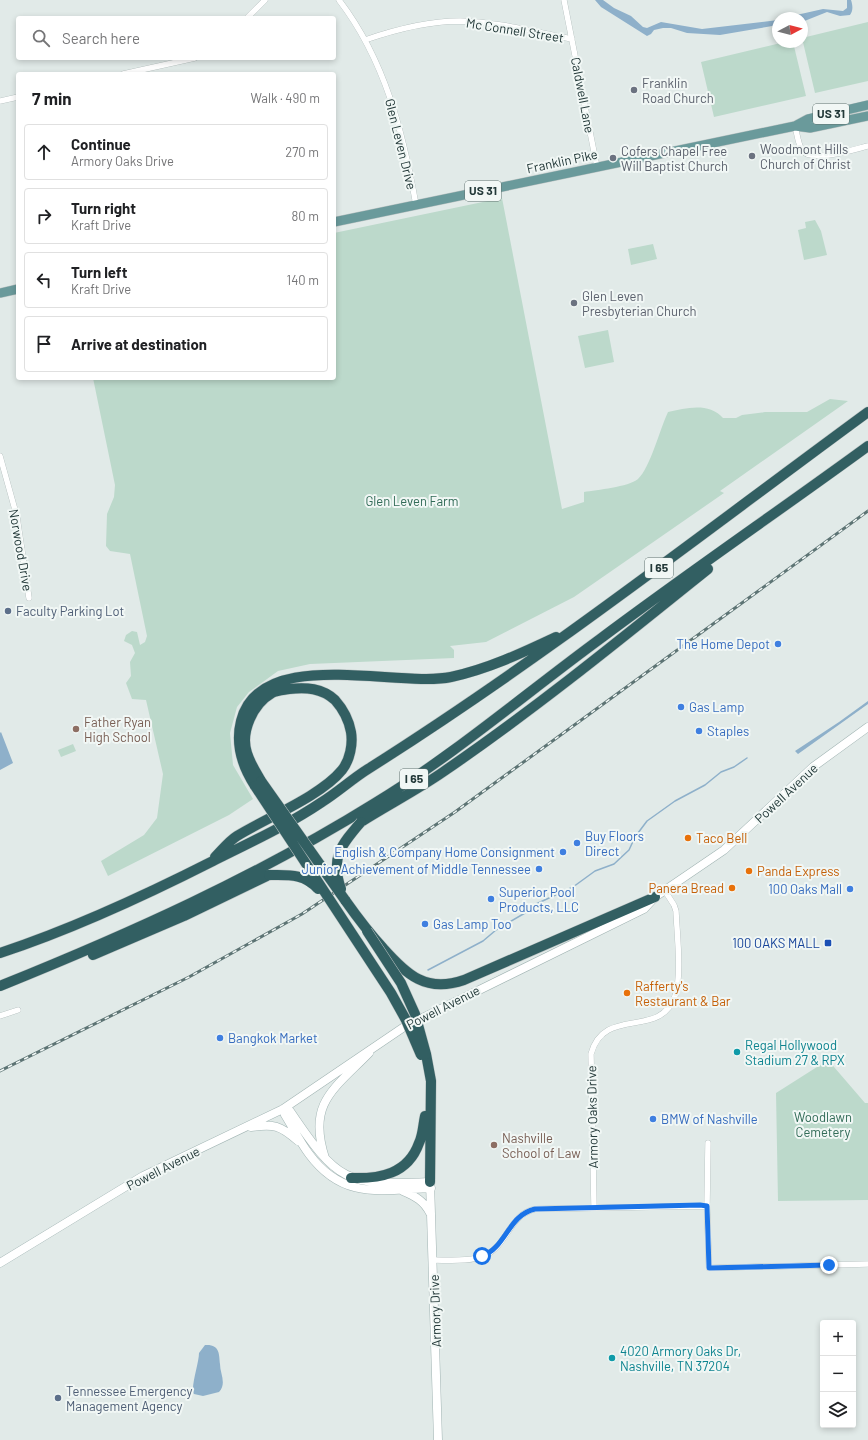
<!DOCTYPE html>
<meta charset="utf-8">
<style>
:root{--surface:#fff;--page:#f2f2f2;--text:#202124;--muted:#757577;--line:#e0e0e0}
body{margin:0;font-family:Barlow,sans-serif;background:var(--page);color:var(--text)}
.controls{position:absolute;right:12px;bottom:12px;display:grid;overflow:hidden;border-radius:4px;box-shadow:0 2px 6px #0003}
.controls button{width:36px;height:36px;display:grid;place-items:center;padding:0;border:0;border-bottom:1px solid var(--line);background:var(--surface);color:var(--text);font:20px sans-serif}
.compass{position:absolute;left:772px;top:12px;width:36px;height:36px;border-radius:50%;background:var(--surface);box-shadow:0 2px 6px #0003;rotate:83deg}
.stop{position:absolute;width:12px;height:12px;margin:-9px;border:3px solid #1a73e8;border-radius:50%;background:#fff}
.stop.end{background:#1a73e8;border-color:#fff;box-shadow:0 1px 4px #0008}
.list{margin:0;padding:0;list-style:none}
h2{display:flex;justify-content:space-between;align-items:center;height:52px;margin:0;padding:0 16px;font-size:17px}
h2 small{font-size:13px;font-weight:400;color:var(--muted)}
.list li{display:grid;grid-template-columns:26px 1fr auto;gap:12px;align-items:center;box-sizing:border-box;height:56px;margin:0 8px 8px;padding:0 8px;border:1px solid var(--line);border-radius:4px}
.list b{display:block;font-size:15px;white-space:nowrap}
.list p{margin:0;font-size:13px;white-space:nowrap;color:var(--muted)}
.list em{font-size:13px;font-style:normal;color:var(--muted)}
.icon{flex:none;width:22px;height:22px;fill:none;stroke:currentColor;stroke-width:2;stroke-linecap:round;stroke-linejoin:round}
.map{position:relative;flex:none;width:868px;height:1440px;overflow:hidden}
.search{position:absolute;background:var(--surface);box-shadow:0 2px 6px #0003;left:16px;top:16px;width:320px;height:44px;display:flex;align-items:center;gap:10px;box-sizing:border-box;padding:0 14px;border-radius:4px;color:var(--muted);font-size:15px}
.panel{position:absolute;background:var(--surface);box-shadow:0 2px 6px #0003;left:16px;top:72px;width:320px;height:308px;border-radius:4px}
.map>svg:first-child{display:block}
.green{fill:#bcd9cb}
.water{fill:#8eb0ca}
.lines{fill:none;stroke-linecap:round;stroke-linejoin:round}
.stream{stroke:#8eb0ca;stroke-width:1.5}
.street-casing{stroke:#a4b1b0;stroke-width:6}
.secondary-casing{stroke:#a1b4b3;stroke-width:9}
.primary-casing{stroke:#bdc4c4;stroke-width:10}
.highway-casing{stroke:#bdc4c4;stroke-width:11}
.street{stroke:#fff;stroke-width:5.5}
.secondary{stroke:#fff;stroke-width:8}
.primary{stroke:#6a9a9b;stroke-width:9}
.highway{stroke:#325f62;stroke-width:10}
.rail-casing{stroke:#5d7474;stroke-width:3}
.rail{stroke:#f1f7f5;stroke-width:1.5;stroke-dasharray:4.5;stroke-linecap:butt}
.highway-bridge-casing{stroke:#bdc4c4;stroke-width:11;stroke-linecap:butt}
.highway-bridge{stroke:#325f62;stroke-width:10}
.route{stroke:#1a73e8;stroke-width:5}
.worship-dot{fill:#6b7280;stroke:#f1f7f5;stroke-width:1.5}
.service-dot{fill:#5c6f8a;stroke:#f1f7f5;stroke-width:1.5}
.shop-dot{fill:#3f7fe0;stroke:#f1f7f5;stroke-width:1.5}
.education-dot{fill:#8d6e63;stroke:#f1f7f5;stroke-width:1.5}
.food-dot{fill:#e8710a;stroke:#f1f7f5;stroke-width:1.5}
.transit-dot{fill:#1a4fb4;stroke:#f1f7f5;stroke-width:1.5}
.culture-dot{fill:#0f9aa8;stroke:#f1f7f5;stroke-width:1.5}
.labels{text-anchor:middle;stroke-width:4;stroke-linejoin:round;paint-order:stroke}
.shield{fill:#f1f7f5;stroke:#617271;stroke-width:1}
.shield-label{font-size:12px;font-weight:bold;fill:#233939}
.street-label{font-size:13px;fill:#233939;stroke:#f1f7f5}
.worship-label{font-size:13px;fill:#5b616d;stroke:#f1f7f5;text-anchor:start}
.park-label{font-size:13px;fill:#316b57;stroke:#f1f7f5}
.service-label{font-size:13px;fill:#4e5e75;stroke:#f1f7f5;text-anchor:start}
.shop-label{font-size:13px;fill:#366cbe;stroke:#f1f7f5;text-anchor:start}
.education-label{font-size:13px;fill:#785e54;stroke:#f1f7f5;text-anchor:start}
.food-label{font-size:13px;fill:#c56008;stroke:#f1f7f5;text-anchor:start}
.transit-label{font-size:13px;fill:#164399;stroke:#f1f7f5;text-anchor:end}
.culture-label{font-size:13px;fill:#0d838f;stroke:#f1f7f5;text-anchor:start}
</style>
<div class="map">
<svg width="868" height="1440" viewBox="0 0 868 1440">
<rect width="100%" height="100%" fill="#e1eae8"/>
<!-- green -->
<path class="green" d="M868,22V81L815,93L802,38Z
M785,42H793L806,96L714,117L701,62Z
M502,198L562,509L584,502V492C597,490 628,487 638,479C650,468 660,429 668,412C686,408 709,402 723,418H736L742,415L765,412H807L830,399L848,401L720,491L724,493L574,597L486,642L450,646L454,650V658L310,664L278,671L249,692L237,707L230,733L233,765L253,799L229,815L108,876L101,861L144,835L157,818L163,774L146,700L132,699L126,683L131,676L130,662L135,653L132,645L124,641L126,635L132,631L137,632L140,645L145,642L147,636L130,554L110,551L106,546L107,514L114,497L115,485L93,378H334V233Z
M815,220L821,231L827,255L804,260L798,230L806,228L805,222Z
M653,244L657,259L631,265L628,249Z
M608,330L614,362L585,368L578,336Z
M73,744L76,751L61,757L58,750Z
M828,1060L865,1103H868V1200L778,1201L776,1093Z"/>
<!-- water -->
<path class="water" d="M595,0H603L614,8L631,16L643,27L647,28L661,22L702,29L778,20V25L720,35L687,33L671,28H663L654,30L651,34L647,36L601,7Z
M847,0H851C853,6 853,11 850,15L840,16L827,12L802,22V18H783L823,9L843,11L847,8Z
M868,701V704L798,754L795,751L839,722Z
M1,732L13,763L0,770V733Z
M205,1345C220,1344 219,1354 220,1364C220,1374 227,1383 219,1392L203,1396L194,1394C190,1388 199,1363 199,1353Z"/>
<g class="lines">
<!-- stream -->
<path class="stream" d="M428,970L483,941L496,930L525,913L536,904L573,887L595,871L614,864L629,850L635,837L647,821L675,801L705,785L721,772L734,767L747,758"/>
<defs>
<path id="street" d="M339,0C385,60 403,132 416,205
M564,0L597,167
M247,18L265,0
M365,40C394,30 429,21 460,21C498,22 535,32 572,39
M123,74L195,58
M0,101L18,97
M795,126C797,133 798,144 802,150C810,164 855,149 868,146
M0,456L17,517L29,598
M0,1016L18,1010
M708,1143L707,1206L709,1268L868,1264
M594,1207L591,1054C604,1005 660,1040 675,996C682,976 677,934 676,911L674,905L665,891
M433,1260C450,1260 471,1262 486,1255C508,1244 509,1215 535,1209L707,1206"/>
<path id="secondary" d="M283,1109L290,1111C338,1182 345,1186 430,1182L438,1440
M283,1109L285,1115C293,1128 300,1142 309,1154C343,1200 380,1190 431,1188
M251,1127C274,1124 280,1125 298,1141
M325,1158C307,1103 334,1089 369,1053
M403,1191C415,1196 424,1201 430,1213
M0,1263L143,1176L283,1109L404,1027L644,909L655,897L724,850L813,767L868,727"/>
<path id="primary" d="M795,126L808,119L868,105
M334,222L795,126L810,128L868,116
M0,293L18,289"/>
<path id="highway" d="M255,786C242,766 235,745 241,721C260,645 397,688 451,677C488,669 522,653 556,637
M361,822C388,805 417,790 443,772C535,709 621,639 708,569
M215,857C222,850 229,841 237,836C266,818 321,796 342,770C350,760 353,744 351,732C349,721 343,709 335,700C322,688 306,687 289,689C284,690 277,690 272,693C253,704 240,732 247,753C250,763 256,772 261,781
M345,900C357,917 369,933 383,948C407,975 426,993 464,980L655,897
M0,953C73,929 144,896 213,861C249,843 288,825 322,802C338,792 352,779 368,769C542,659 703,533 868,412
M93,955L184,916L269,875
M0,986C129,934 256,877 375,803C454,755 525,694 600,639C688,573 779,511 868,446
M426,1054L431,1081L430,1182
M351,1178C380,1179 408,1174 419,1143C423,1135 423,1125 425,1116"/>
</defs>
<!-- street casing -->
<use href="#street" class="street-casing"/>
<!-- secondary casing -->
<use href="#secondary" class="secondary-casing"/>
<!-- primary casing -->
<use href="#primary" class="primary-casing"/>
<!-- highway casing -->
<use href="#highway" class="highway-casing"/>
<!-- street -->
<use href="#street" class="street"/>
<!-- secondary -->
<use href="#secondary" class="secondary"/>
<!-- primary -->
<use href="#primary" class="primary"/>
<!-- highway -->
<use href="#highway" class="highway"/>
<defs>
<path id="rail" d="M0,1071L189,977L302,914L455,812L868,511"/>
</defs>
<!-- rail casing -->
<use href="#rail" class="rail-casing"/>
<!-- rail -->
<use href="#rail" class="rail"/>
<defs>
<path id="highway-bridge" d="M261,781L345,900
M255,786L391,993L406,1020L421,1055
M269,875C288,875 304,873 318,889
M341,889C330,858 341,845 361,822
M367,931L401,983L415,1014L426,1054"/>
</defs>
<!-- highway-bridge casing -->
<use href="#highway-bridge" class="highway-bridge-casing"/>
<!-- highway-bridge -->
<use href="#highway-bridge" class="highway-bridge"/>
</g>
<g class="lines">
<!-- route -->
<path class="route" d="M482,1256C506,1248 508,1215 535,1209L700,1205L707,1206L709,1268L829,1265"/>
</g>
<!-- markers -->
<g class="worship-dot">
<circle cx="634" cy="90" r="4"/>
<circle cx="752" cy="156" r="4"/>
<circle cx="613" cy="158" r="4"/>
<circle cx="574" cy="303" r="4"/>
</g>
<g class="service-dot">
<circle cx="8" cy="611" r="4"/>
<circle cx="58" cy="1398" r="4"/>
</g>
<g class="shop-dot">
<circle cx="778" cy="644" r="4"/>
<circle cx="681" cy="707" r="4"/>
<circle cx="699" cy="731" r="4"/>
<circle cx="577" cy="843" r="4"/>
<circle cx="563" cy="852" r="4"/>
<circle cx="539" cy="869" r="4"/>
<circle cx="850" cy="889" r="4"/>
<circle cx="491" cy="899" r="4"/>
<circle cx="425" cy="924" r="4"/>
<circle cx="220" cy="1038" r="4"/>
<circle cx="653" cy="1119" r="4"/>
</g>
<g class="education-dot">
<circle cx="76" cy="729" r="4"/>
<circle cx="494" cy="1145" r="4"/>
</g>
<g class="food-dot">
<circle cx="688" cy="838" r="4"/>
<circle cx="749" cy="871" r="4"/>
<circle cx="732" cy="888" r="4"/>
<circle cx="627" cy="993" r="4"/>
</g>
<rect class="transit-dot" x="824" y="939" width="8" height="8" rx="2"/>
<g class="culture-dot">
<circle cx="737" cy="1052" r="4"/>
<circle cx="612" cy="1358" r="4"/>
</g>
<g class="labels">
<!-- shield labels -->
<g class="shield">
<rect x="813" y="104" width="36" height="20" rx="3"/>
<rect x="465" y="181" width="36" height="20" rx="3"/>
<rect x="645" y="558" width="28" height="20" rx="3"/>
<rect x="400" y="769" width="28" height="20" rx="3"/>
</g>
<g class="shield-label">
<text x="831" y="118">US 31</text>
<text x="483" y="195">US 31</text>
<text x="659" y="572">I 65</text>
<text x="414" y="783">I 65</text>
</g>
<!-- street labels -->
<g class="street-label">
<text transform="translate(515 30) rotate(9)" y="5">Mc Connell Street</text>
<text transform="translate(583 95) rotate(79)" y="5">Caldwell Lane</text>
<text transform="translate(401 144) rotate(76)" y="5">Glen Leven Drive</text>
<text transform="translate(562 161) rotate(-12)" y="5">Franklin Pike</text>
<text transform="translate(21 550) rotate(80)" y="5">Norwood Drive</text>
<text transform="translate(786 793) rotate(-43)" y="5">Powell Avenue</text>
<text transform="translate(443 1007) rotate(-27)" y="5">Powell Avenue</text>
<text transform="translate(592 1117) rotate(-91)" y="5">Armory Oaks Drive</text>
<text transform="translate(163 1168) rotate(-27)" y="5">Powell Avenue</text>
<text transform="translate(435 1311) rotate(-92)" y="5">Armory Drive</text>
</g>
<!-- worship labels -->
<g class="worship-label">
<text x="642" y="88">Franklin<tspan x="642" dy="15">Road Church</tspan></text>
<text x="760" y="154">Woodmont Hills<tspan x="760" dy="15">Church of Christ</tspan></text>
<text x="621" y="156">Cofers Chapel Free<tspan x="621" dy="15">Will Baptist Church</tspan></text>
<text x="582" y="301">Glen Leven<tspan x="582" dy="15">Presbyterian Church</tspan></text>
</g>
<!-- park labels -->
<g class="park-label">
<text x="412" y="506">Glen Leven Farm</text>
<text x="823" y="1122">Woodlawn<tspan x="823" dy="15">Cemetery</tspan></text>
</g>
<!-- service labels -->
<g class="service-label">
<text x="16" y="616">Faculty Parking Lot</text>
<text x="66" y="1396">Tennessee Emergency<tspan x="66" dy="15">Management Agency</tspan></text>
</g>
<!-- shop labels -->
<g class="shop-label">
<text x="770" y="649" text-anchor="end">The Home Depot</text>
<text x="689" y="712">Gas Lamp</text>
<text x="707" y="736">Staples</text>
<text x="585" y="841">Buy Floors<tspan x="585" dy="15">Direct</tspan></text>
<text x="555" y="857" text-anchor="end">English &amp; Company Home Consignment</text>
<text x="531" y="874" text-anchor="end">Junior Achievement of Middle Tennessee</text>
<text x="842" y="894" text-anchor="end">100 Oaks Mall</text>
<text x="499" y="897">Superior Pool<tspan x="499" dy="15">Products, LLC</tspan></text>
<text x="433" y="929">Gas Lamp Too</text>
<text x="228" y="1043">Bangkok Market</text>
<text x="661" y="1124">BMW of Nashville</text>
</g>
<!-- education labels -->
<g class="education-label">
<text x="84" y="727">Father Ryan<tspan x="84" dy="15">High School</tspan></text>
<text x="502" y="1143">Nashville<tspan x="502" dy="15">School of Law</tspan></text>
</g>
<!-- food labels -->
<g class="food-label">
<text x="696" y="843">Taco Bell</text>
<text x="757" y="876">Panda Express</text>
<text x="724" y="893" text-anchor="end">Panera Bread</text>
<text x="635" y="991">Rafferty's<tspan x="635" dy="15">Restaurant &amp; Bar</tspan></text>
</g>
<!-- transit labels -->
<g class="transit-label">
<text x="820" y="948">100 OAKS MALL</text>
</g>
<!-- culture labels -->
<g class="culture-label">
<text x="745" y="1050">Regal Hollywood<tspan x="745" dy="15">Stadium 27 &amp; RPX</tspan></text>
<text x="620" y="1356">4020 Armory Oaks Dr,<tspan x="620" dy="15">Nashville, TN 37204</tspan></text>
</g>
</g>
</svg>
<div class="controls">
<button>+</button>
<button>−</button>
<button><svg class="icon" aria-label="layers" viewBox="0 0 24 24"><path d="M12 4l9 5-9 5-9-5zM3 14l9 5 9-5"/></svg></button>
</div>
<svg class="compass" viewBox="-18 -18 36 36"><path d="M0-13l5 13h-10z" fill="#e53935"/><path d="M0 13l5-13h-10z" fill="#757577"/></svg>
<div class="stop" style="left:482px;top:1256px"></div>
<div class="stop end" style="left:829px;top:1265px"></div>
<div class="search"><svg class="icon" aria-label="search" viewBox="0 0 24 24"><circle cx="10" cy="10" r="6"/><path d="M15 15l6 6"/></svg>Search here</div>
<section class="panel">
<h2>7 min<small>Walk · 490 m</small></h2>
<ul class="list">
<li><svg class="icon" aria-label="ahead" viewBox="0 0 24 24"><path d="M12 20V5M6 11l6-6 6 6"/></svg><div><b>Continue</b><p>Armory Oaks Drive</p></div><em>270 m</em></li>
<li><svg class="icon" aria-label="right" viewBox="0 0 24 24"><path d="M7 20v-9h11M14 6l5 5-5 5"/></svg><div><b>Turn right</b><p>Kraft Drive</p></div><em>80 m</em></li>
<li><svg class="icon" aria-label="left" viewBox="0 0 24 24"><path d="M17 20v-9H6M10 6l-5 5 5 5"/></svg><div><b>Turn left</b><p>Kraft Drive</p></div><em>140 m</em></li>
<li><svg class="icon" aria-label="arrive" viewBox="0 0 24 24"><path d="M6 21V4h12l-3 4 3 4H6"/></svg><div><b>Arrive at destination</b></div></li>
</ul>
</section>
</div>
